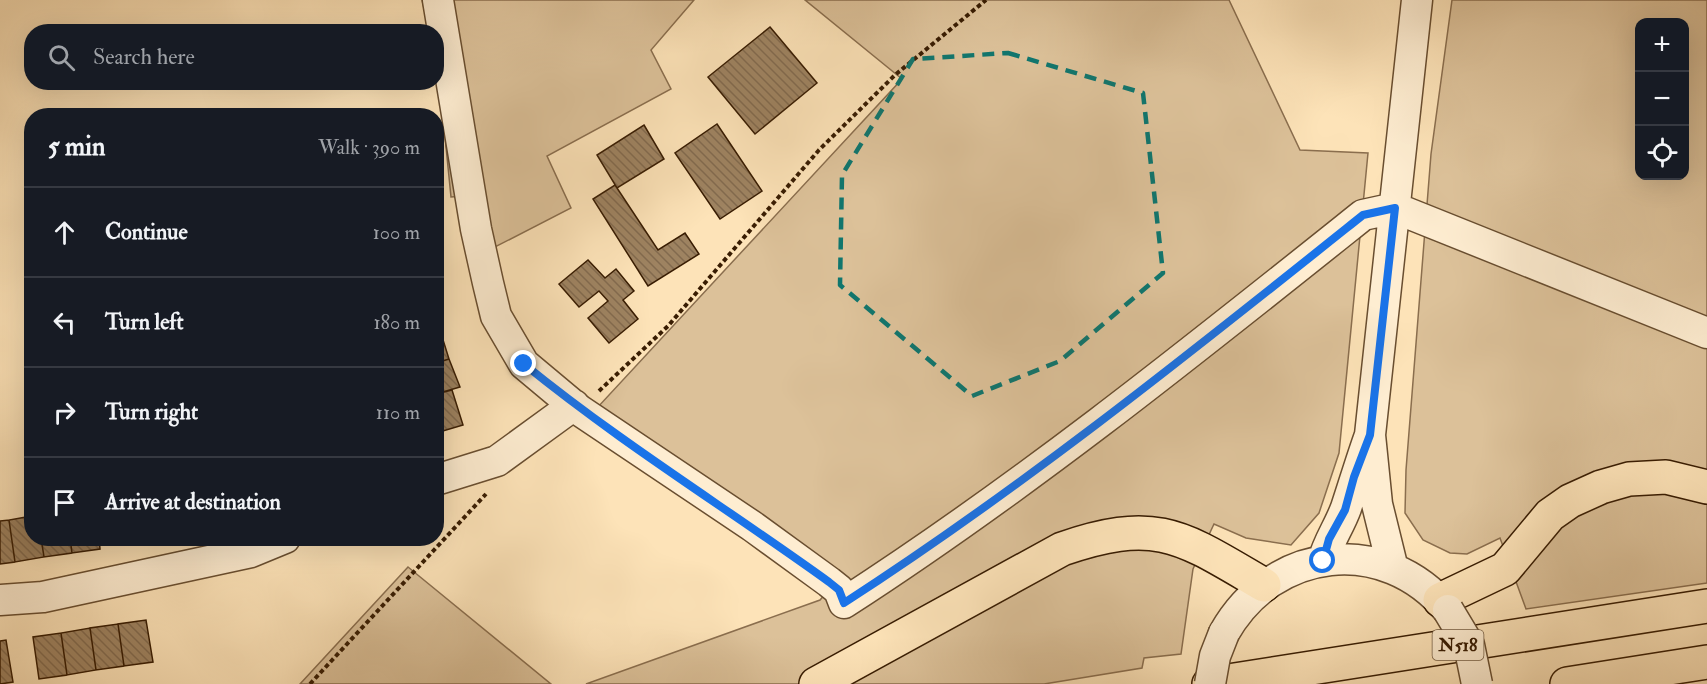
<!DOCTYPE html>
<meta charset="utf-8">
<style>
:root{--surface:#171b24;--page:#242831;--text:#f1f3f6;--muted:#9ea1a6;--line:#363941}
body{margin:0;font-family:"IM FELL Double Pica",serif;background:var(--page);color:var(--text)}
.controls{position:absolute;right:18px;top:18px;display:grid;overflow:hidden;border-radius:12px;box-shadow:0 6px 24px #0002}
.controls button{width:54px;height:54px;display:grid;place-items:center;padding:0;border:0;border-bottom:2px solid var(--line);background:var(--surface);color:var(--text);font:30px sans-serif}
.stop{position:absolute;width:18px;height:18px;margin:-14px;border:4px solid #1a73e8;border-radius:50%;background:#fff}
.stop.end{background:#1a73e8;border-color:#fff;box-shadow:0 2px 6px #0008}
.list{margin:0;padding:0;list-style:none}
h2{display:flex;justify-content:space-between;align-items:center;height:78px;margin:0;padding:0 24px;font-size:26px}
h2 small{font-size:20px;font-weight:400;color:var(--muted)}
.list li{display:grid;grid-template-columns:39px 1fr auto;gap:18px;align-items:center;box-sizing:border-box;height:90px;padding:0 24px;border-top:2px solid var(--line)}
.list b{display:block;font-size:22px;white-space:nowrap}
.list em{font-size:20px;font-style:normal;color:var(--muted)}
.icon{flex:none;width:33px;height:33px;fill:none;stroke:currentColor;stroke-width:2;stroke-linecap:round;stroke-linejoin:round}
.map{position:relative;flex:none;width:1707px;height:684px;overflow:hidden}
.search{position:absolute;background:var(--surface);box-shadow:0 6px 24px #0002;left:24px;top:24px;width:420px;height:66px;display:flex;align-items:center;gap:15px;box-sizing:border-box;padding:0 21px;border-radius:24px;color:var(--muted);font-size:22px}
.panel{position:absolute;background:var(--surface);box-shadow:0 6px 24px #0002;left:24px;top:108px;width:420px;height:438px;border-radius:24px}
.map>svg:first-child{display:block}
.green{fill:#dcc199;stroke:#8a6e4e;stroke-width:1.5;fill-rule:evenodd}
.building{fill:url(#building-back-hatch);stroke:#381c02;stroke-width:1.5}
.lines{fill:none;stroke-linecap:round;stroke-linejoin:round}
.minor-casing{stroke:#694e30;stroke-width:33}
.highway-casing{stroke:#381c02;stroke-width:36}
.path{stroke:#381c02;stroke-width:4;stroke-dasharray:4.5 3;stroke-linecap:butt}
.minor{stroke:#feedd1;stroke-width:30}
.highway{stroke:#fde3b8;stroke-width:33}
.minor-bridge-casing{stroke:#694e30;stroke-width:33;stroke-linecap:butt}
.minor-bridge{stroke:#feedd1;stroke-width:30}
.route{stroke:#1a73e8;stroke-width:8}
.marked{fill:none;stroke:#0f766e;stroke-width:4.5;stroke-dasharray:12 8;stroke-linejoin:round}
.labels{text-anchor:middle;stroke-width:6;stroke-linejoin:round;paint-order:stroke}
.shield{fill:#feedd1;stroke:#735b40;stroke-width:1.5}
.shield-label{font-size:18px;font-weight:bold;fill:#381c02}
</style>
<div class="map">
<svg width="1707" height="684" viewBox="0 0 1707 684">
<defs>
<pattern id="building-back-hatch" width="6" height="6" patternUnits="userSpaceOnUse" patternTransform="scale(1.5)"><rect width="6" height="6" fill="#9e8361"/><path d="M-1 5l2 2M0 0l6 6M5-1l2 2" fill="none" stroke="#826a4e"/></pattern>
</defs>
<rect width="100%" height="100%" fill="#fde3b8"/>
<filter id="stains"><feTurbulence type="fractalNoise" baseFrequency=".00333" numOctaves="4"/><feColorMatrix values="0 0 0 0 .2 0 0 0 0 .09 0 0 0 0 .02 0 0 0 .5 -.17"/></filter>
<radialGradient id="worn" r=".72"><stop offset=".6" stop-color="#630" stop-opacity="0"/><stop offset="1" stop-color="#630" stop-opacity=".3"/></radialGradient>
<!-- green -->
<path class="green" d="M422,0H694L651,50L671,89L547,156L571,208L493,248L480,195L451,197L438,66Z
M805,0H1229L1300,150L1368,153L1339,453L1319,513L1291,545L1246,538L1214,524L1193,569L1181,654L1144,658L1142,668L1044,684H586L820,600L840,577L596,409L902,79Z
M1452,0H1707V583L1526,609L1500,538L1467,554L1450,553L1423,540L1405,513L1406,470L1431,154ZM1640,22H1684V176H1640Z
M408,567L551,684H300Z"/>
<!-- building -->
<path class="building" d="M770,27L817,83L755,134L708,77Z
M717,124L762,191L720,219L675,153Z
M644,125L664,159L617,188L597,155Z
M615,185L658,250L685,233L699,254L648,286L593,199Z
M588,260L605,278L616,269L634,291L623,300L638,319L609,343L588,318L608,301L599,291L579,307L559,284Z
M439,327L449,359L436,363V328Z
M449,359L460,387L436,394V363Z
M452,390L463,425L436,433V394Z
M32,516V538H41L44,557L15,562L9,520Z
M9,520L15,562L0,564V521Z
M41,538H70L72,553L44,557Z
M70,538H99L100,549L72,553Z
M146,620L153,662L124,666L118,624Z
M118,624L124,666L96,670L90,628Z
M90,628L96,670L67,675L61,633Z
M61,633L67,675L39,679L33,637Z
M6,640L13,682L0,684V641Z"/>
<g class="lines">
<defs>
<path id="minor" d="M438,0L476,229L488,283L496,316L524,364L579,410L752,526L829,582L839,590L844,603C1025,486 1194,350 1363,215L1395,208L1707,333
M436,480L497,461L574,405
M1323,561C1328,542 1339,527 1346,508C1354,484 1361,460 1370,435
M1393,569L1377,504L1370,435L1417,0
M0,600L43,597L251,552L285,538
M1224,633C1273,546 1384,533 1448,610"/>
<path id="highway" d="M1440,600L1505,569L1550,515L1570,501L1601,487L1629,479L1666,477L1707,487
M816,684L1062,549C1158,516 1182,537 1264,585
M1209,684L1707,606
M1567,684L1707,662"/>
</defs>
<!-- minor casing -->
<use href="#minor" class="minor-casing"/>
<!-- highway casing -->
<use href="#highway" class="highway-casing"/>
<!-- path -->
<path class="path" d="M599,391L668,326L819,150L895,75L986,0
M310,684L486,494"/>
<!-- minor -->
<use href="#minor" class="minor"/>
<!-- highway -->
<use href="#highway" class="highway"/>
<defs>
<path id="minor-bridge" d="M1448,610L1469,645L1477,684
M1210,684L1215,656L1224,633"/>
</defs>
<!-- minor-bridge casing -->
<use href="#minor-bridge" class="minor-bridge-casing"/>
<!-- minor-bridge -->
<use href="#minor-bridge" class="minor-bridge"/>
</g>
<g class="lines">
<!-- route -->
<path class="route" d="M524,364C621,443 728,509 829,582L839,590L844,603C1025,486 1194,350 1363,215L1395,208L1370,435L1354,477L1345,510L1329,539L1323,561"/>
</g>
<!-- marked area -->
<path class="marked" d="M1008,53L1143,93L1163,273L1060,361L972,396L840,285L842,175L913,59Z"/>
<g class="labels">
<!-- shield labels -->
<rect class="shield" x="1432.5" y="630" width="51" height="30" rx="4.5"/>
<g class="shield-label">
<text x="1458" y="651">N518</text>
</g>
</g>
<rect width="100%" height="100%" filter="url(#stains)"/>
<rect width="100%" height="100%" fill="url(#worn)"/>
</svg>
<div class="controls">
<button>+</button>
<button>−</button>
<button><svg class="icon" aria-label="locate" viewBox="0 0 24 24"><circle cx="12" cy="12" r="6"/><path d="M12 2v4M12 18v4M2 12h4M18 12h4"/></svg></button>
</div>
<div class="stop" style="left:1323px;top:561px"></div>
<div class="stop end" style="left:524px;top:364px"></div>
<div class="search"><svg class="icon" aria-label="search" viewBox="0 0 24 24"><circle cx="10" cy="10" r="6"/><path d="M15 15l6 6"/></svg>Search here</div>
<section class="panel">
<h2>5 min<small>Walk · 390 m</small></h2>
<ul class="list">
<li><svg class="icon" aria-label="ahead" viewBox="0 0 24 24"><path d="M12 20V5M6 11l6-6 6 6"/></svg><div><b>Continue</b></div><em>100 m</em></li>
<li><svg class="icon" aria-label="left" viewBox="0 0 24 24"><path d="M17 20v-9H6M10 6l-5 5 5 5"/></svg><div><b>Turn left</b></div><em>180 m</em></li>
<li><svg class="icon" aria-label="right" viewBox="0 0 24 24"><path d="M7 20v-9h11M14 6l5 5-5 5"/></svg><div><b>Turn right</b></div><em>110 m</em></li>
<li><svg class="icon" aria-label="arrive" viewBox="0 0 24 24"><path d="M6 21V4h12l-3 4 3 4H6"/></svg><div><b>Arrive at destination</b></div></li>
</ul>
</section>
</div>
